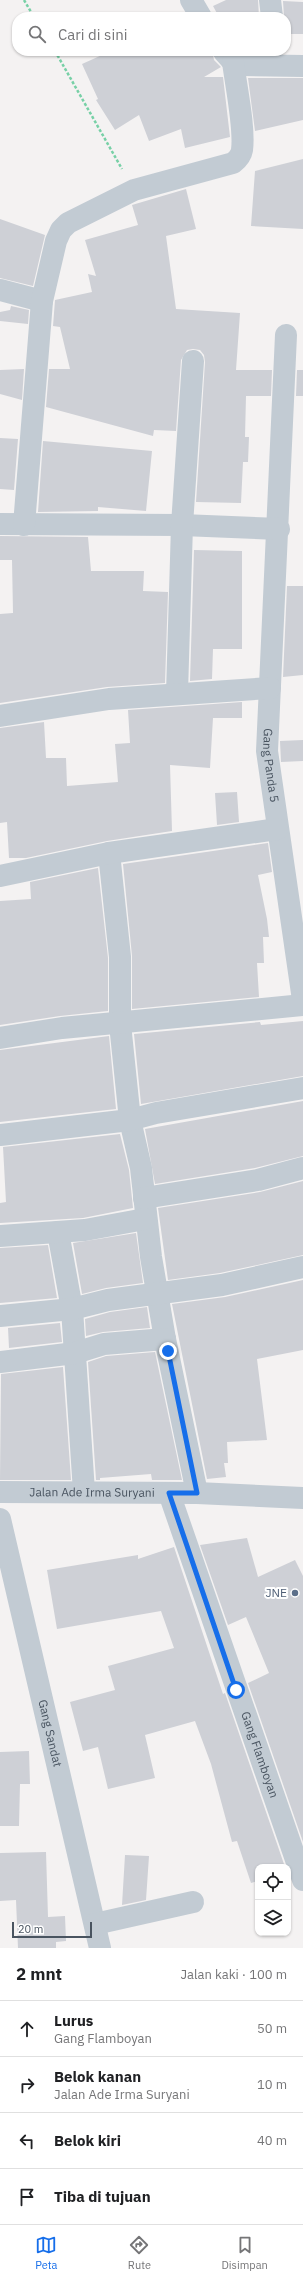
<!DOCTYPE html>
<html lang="id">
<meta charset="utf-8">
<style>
:root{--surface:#fff;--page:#f2f2f2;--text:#202124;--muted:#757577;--line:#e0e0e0;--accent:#166eea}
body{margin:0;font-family:"IBM Plex Sans",sans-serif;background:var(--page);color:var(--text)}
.controls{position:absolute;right:12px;bottom:12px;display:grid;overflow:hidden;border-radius:8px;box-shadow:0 1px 3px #0004}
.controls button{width:36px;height:36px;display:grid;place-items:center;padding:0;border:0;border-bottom:1px solid var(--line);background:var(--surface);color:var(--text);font:20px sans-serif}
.scale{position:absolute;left:12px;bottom:10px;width:80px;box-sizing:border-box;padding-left:4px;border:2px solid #495460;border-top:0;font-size:11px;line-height:14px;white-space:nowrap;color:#495460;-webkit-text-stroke:3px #fff;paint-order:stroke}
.stop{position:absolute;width:12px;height:12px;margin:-9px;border:3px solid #166eea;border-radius:50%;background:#fff}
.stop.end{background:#166eea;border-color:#fff;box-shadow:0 1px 4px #0008}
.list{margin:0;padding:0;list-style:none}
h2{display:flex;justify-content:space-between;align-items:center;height:52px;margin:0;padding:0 16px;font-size:17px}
h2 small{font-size:13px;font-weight:400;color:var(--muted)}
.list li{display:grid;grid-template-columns:26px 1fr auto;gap:12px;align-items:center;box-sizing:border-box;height:56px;padding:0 16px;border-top:1px solid var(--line)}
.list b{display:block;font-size:15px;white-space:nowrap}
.list p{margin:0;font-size:13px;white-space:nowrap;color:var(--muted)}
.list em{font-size:13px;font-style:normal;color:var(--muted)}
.icon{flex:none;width:22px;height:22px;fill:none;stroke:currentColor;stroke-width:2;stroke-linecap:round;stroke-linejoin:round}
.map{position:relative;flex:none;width:303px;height:1948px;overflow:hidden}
.search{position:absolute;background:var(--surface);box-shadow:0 1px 3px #0004;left:12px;right:12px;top:12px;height:44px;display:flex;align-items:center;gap:10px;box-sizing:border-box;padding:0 14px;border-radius:16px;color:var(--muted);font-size:15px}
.sheet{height:276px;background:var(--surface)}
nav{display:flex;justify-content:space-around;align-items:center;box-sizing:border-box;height:56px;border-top:1px solid var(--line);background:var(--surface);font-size:11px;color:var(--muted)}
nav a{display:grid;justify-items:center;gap:2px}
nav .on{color:var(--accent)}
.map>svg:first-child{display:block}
.building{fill:#ced0d6}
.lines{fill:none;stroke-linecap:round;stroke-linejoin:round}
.path{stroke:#77d0a6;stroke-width:2.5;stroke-dasharray:3 2;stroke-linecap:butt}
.minor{stroke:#c2cbd3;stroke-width:22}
.route{stroke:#166eea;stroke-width:5}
.service-dot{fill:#5c6f8a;stroke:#fff;stroke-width:1.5}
.labels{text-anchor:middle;stroke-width:4;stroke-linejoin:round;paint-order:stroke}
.street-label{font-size:12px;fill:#495460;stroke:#fff}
.service-label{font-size:12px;fill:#4e5e75;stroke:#fff;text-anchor:end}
</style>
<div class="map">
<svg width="303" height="1948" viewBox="0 0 303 1948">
<rect width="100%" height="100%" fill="#f4f2f2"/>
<!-- building -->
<path class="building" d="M226,0H258L259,17H219L213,6Z
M283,1L303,2V34H286V17H284Z
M111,51H181L182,55L189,51H212L214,60L221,67L204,77H223L230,137L185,148L181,129L149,141L139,115L115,130L96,100L98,99L82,64Z
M248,78H303V120L255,131Z
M303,159V229L251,226L255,171Z
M186,189L196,229L166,236L176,309L240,313L236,370H272L271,396H246L245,437H249L248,462H243L241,503L196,502L205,362L204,355L200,350L193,349L187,350L181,360L176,431L154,430L153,436L46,407L49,369H70L60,327L53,326L55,300L92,292L88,274L96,276L85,240L138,225L132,205Z
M0,219L45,235L33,286L0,278Z
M11,306L29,310L28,324L0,321V312L10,310Z
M24,369L22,400L0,394V370Z
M297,370H303V396H296Z
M0,438L18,439L14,490L0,489Z
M43,441L152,451L146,511L98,507V511L38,512Z
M0,536L88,537L91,571H144L143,591L168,592L165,683L107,687L0,703V614L13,613L12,560H0Z
M194,550L242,551V649H213L212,679L190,681Z
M287,586H303V675L283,677Z
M242,702V718H213L210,768L170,765L172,831L107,841L26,858H9L7,822L0,823V728L44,722L46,758H66L67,786L118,782L115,744L130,743L128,710Z
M303,740V761L281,762L280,741Z
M237,792L239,822L217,825L215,793Z
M268,843L272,872L258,875L267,919L269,937H263L264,963H257L259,997L132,1009V956L123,864Z
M98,868L108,958V1011L60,1016L0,1025V901L31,899L30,882Z
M303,1021V1076L141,1104L134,1034L260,1022L261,1025Z
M109,1036L116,1109L0,1122V1050Z
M303,1101V1156L255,1168L155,1184L145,1129Z
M120,1134L129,1170L133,1208L83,1218L0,1223V1203L6,1202L3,1147Z
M303,1181V1255L220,1273L168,1280L158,1208L260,1192Z
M136,1233L143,1283L106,1288L82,1294L73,1243Z
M48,1245L57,1298L0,1303V1248Z
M303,1280V1350L257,1359L267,1440L227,1442L228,1463H224L226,1477L207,1479L172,1304L225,1297Z
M147,1307L150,1328L103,1332L86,1336L85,1319L110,1312Z
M60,1323L62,1342L9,1348L8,1328Z
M155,1352L182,1480H152L151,1474L100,1478V1480H96L88,1362L106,1356Z
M63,1367L71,1480H0L1,1374Z
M247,1538L258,1577L295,1560L303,1576V1842L248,1683L269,1673L246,1617L228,1625L200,1545Z
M174,1547L223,1694L225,1693L285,1867H258V1881L251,1883L237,1841L232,1842L211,1764L195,1721L145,1735L155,1778L108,1789L98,1747L83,1751L70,1702L115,1690L108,1666L174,1648L161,1611L57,1629L47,1570L138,1555V1559Z
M29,1751L30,1784H20L19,1826H0V1752Z
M46,1852L48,1917L65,1916L66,1941L56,1942V1948H18L16,1900L0,1901V1853Z
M125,1855L149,1856L146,1900L122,1905Z"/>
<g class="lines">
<!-- path -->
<path class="path" d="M24,0L34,17
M55,51L122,169"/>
<!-- minor -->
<g class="minor">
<path d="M191,0L201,17"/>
<path d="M270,0L272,17"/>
<path d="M224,52L233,62L243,65L303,66"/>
<path d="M0,290L42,301"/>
<path id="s1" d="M286,335L267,751L303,1000"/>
<path d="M0,524L182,525L279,529"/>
<path d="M24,525L42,301L56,241L61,230L68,223L134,190L233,163C237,160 241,156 242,150C245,128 236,86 233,62"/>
<path d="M177,693L182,525L193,361"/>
<path d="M0,716L109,699L270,688"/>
<path d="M109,853L120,957V1024L130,1120L141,1168L151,1257L165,1339L197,1493"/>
<path d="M0,876L109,853L277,829"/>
<path d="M0,1038L62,1028L303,1005"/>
<path d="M0,1135L130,1120L156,1113L303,1088"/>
<path d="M144,1198L258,1180L303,1168"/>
<path d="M58,1232L72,1309L84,1492"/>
<path d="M0,1236L85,1230L145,1219"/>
<path d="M0,1316L72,1309L108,1300L222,1285L303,1267"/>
<path d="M0,1362L75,1353L104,1344L165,1339"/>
<path id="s2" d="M0,1492L197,1493L303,1498"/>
<path id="s3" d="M169,1493L303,1880"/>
<path id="s4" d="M0,1519L100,1948"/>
<path d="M95,1924L193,1902"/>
</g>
</g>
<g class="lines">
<!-- route -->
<path class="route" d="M168,1351L197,1493H169L236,1690"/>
</g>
<!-- markers -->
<circle class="service-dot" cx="295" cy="1593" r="4"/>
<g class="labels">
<!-- street labels -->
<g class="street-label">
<text dy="4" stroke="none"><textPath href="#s1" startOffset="431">Gang Panda 5</textPath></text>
<text dy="4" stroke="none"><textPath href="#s2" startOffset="92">Jalan Ade Irma Suryani</textPath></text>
<text dy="4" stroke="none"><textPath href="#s4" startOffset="220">Gang Sandat</textPath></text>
<text dy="4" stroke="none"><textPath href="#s3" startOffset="277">Gang Flamboyan</textPath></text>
</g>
<!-- service labels -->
<g class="service-label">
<text x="287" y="1597">JNE</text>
</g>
</g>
</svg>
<div class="controls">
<button><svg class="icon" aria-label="locate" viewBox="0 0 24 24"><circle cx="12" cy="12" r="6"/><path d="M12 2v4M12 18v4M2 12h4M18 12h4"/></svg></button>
<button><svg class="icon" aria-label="layers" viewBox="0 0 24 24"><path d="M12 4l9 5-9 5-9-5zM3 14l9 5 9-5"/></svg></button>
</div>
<div class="scale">20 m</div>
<div class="stop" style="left:236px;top:1690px"></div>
<div class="stop end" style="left:168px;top:1351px"></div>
<div class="search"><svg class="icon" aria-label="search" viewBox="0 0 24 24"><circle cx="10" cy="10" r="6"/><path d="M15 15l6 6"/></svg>Cari di sini</div>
</div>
<section class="sheet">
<h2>2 mnt<small>Jalan kaki · 100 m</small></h2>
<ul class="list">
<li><svg class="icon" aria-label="ahead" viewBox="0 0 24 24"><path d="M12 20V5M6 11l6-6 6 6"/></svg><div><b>Lurus</b><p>Gang Flamboyan</p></div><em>50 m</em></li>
<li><svg class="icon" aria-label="right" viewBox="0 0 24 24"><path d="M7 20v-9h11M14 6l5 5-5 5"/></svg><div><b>Belok kanan</b><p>Jalan Ade Irma Suryani</p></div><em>10 m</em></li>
<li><svg class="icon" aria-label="left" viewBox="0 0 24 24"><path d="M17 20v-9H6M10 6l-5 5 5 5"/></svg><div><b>Belok kiri</b></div><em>40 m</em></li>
<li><svg class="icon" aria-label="arrive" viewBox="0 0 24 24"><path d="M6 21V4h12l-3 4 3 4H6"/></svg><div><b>Tiba di tujuan</b></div></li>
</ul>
</section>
<nav>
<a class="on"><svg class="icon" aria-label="map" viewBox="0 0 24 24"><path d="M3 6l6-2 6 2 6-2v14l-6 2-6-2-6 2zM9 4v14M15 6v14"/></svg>Peta</a>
<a><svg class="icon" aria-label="directions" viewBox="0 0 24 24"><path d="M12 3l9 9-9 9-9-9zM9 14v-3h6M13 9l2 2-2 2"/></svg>Rute</a>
<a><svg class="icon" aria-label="saved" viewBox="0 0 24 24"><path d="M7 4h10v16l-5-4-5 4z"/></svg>Disimpan</a>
</nav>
